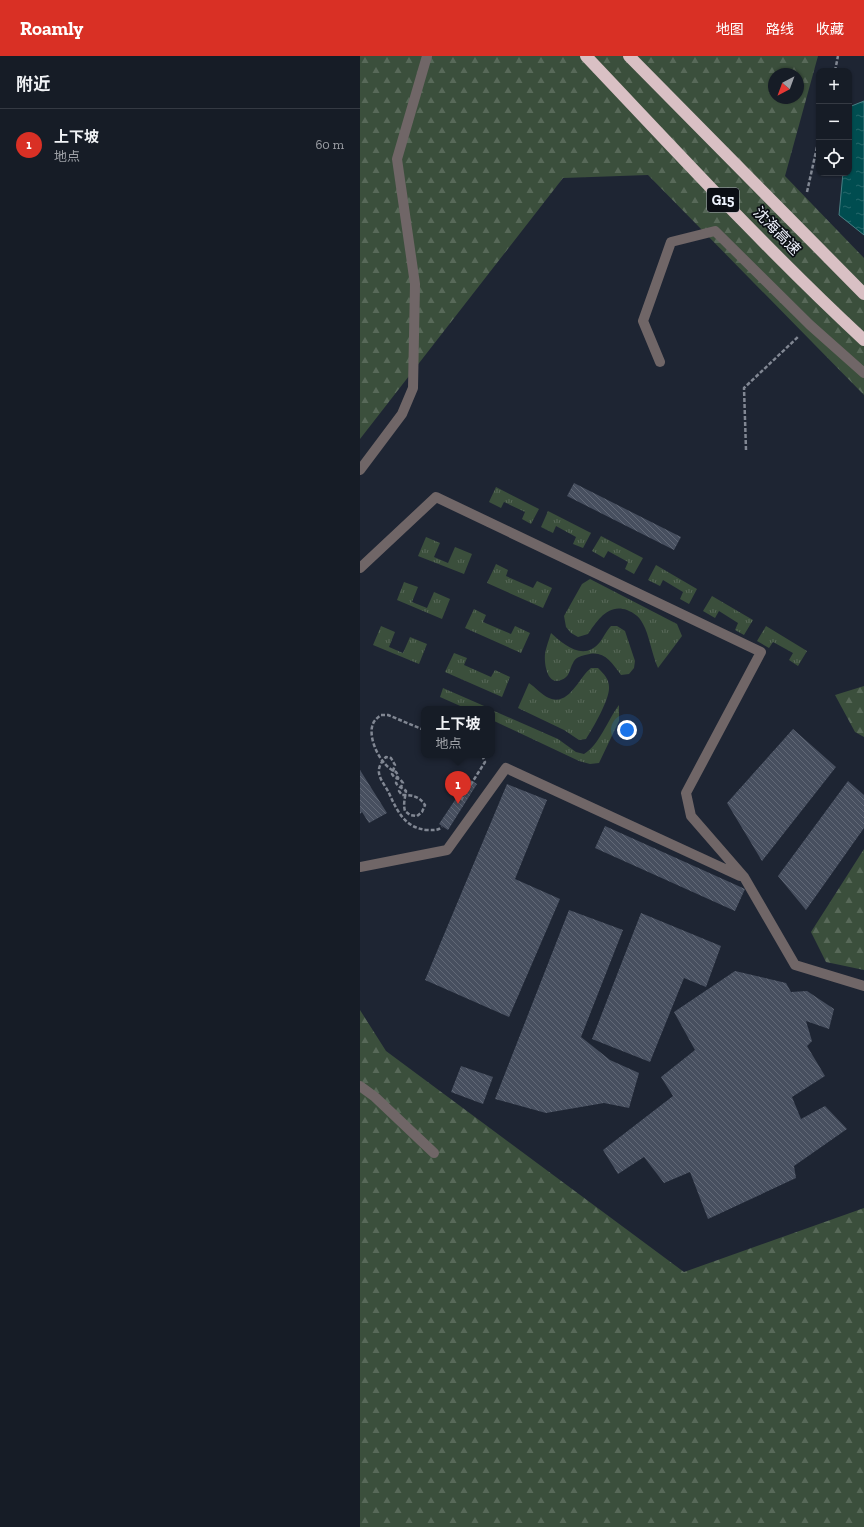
<!DOCTYPE html>
<html lang="zh">
<meta charset="utf-8">
<style>
:root{--surface:#161c26;--page:#1f252e;--text:#f1f3f6;--muted:#9ea1a7;--line:#353a43;--accent:#d93025}
body{margin:0;font-family:"Zilla Slab","Noto Sans SC",serif;background:var(--page);color:var(--text)}
.controls{position:absolute;right:12px;top:12px;display:grid;overflow:hidden;border-radius:8px;box-shadow:0 1px 3px #0004}
.controls button{width:36px;height:36px;display:grid;place-items:center;padding:0;border:0;border-bottom:1px solid var(--line);background:var(--surface);color:var(--text);font:20px sans-serif}
.compass{position:absolute;left:408px;top:12px;width:36px;height:36px;border-radius:50%;background:var(--surface);box-shadow:0 1px 3px #0004;rotate:221deg}
.you{position:absolute;left:267px;top:674px;width:14px;height:14px;margin:-10px;border:3px solid #fff;border-radius:50%;background:#1a73e8;box-shadow:0 0 0 6px #1a73e833}
.badge{display:grid;place-items:center;width:26px;height:26px;border-radius:50%;background:var(--accent);color:#fff;font-size:13px;font-weight:700}
.pin{position:absolute;translate:-50% -33px;filter:drop-shadow(0 1px 2px #0008)}
.pin::after{content:'';position:absolute;top:21px;width:14px;height:12px;background:inherit;clip-path:polygon(0 0,100% 0,50% 100%)}
.popup{position:absolute;left:61px;top:650px;width:74px;height:52px;box-sizing:border-box;display:grid;place-content:center;border-radius:8px;background:var(--surface);filter:drop-shadow(0 1px 3px #0005);font-size:13px;white-space:nowrap;color:var(--muted)}
.popup b{font-size:15px;color:var(--text)}
.popup::after{content:'';position:absolute;left:50%;top:100%;margin-left:-8px;border:8px solid transparent;border-top-color:var(--surface)}
.list{margin:0;padding:0;list-style:none}
h2{display:flex;justify-content:space-between;align-items:center;height:52px;margin:0;padding:0 16px;font-size:17px}
h2 small{font-size:13px;font-weight:400;color:var(--muted)}
.list li{display:grid;grid-template-columns:26px 1fr auto;gap:12px;align-items:center;box-sizing:border-box;height:72px;padding:0 16px;border-top:1px solid var(--line)}
.list b{display:block;font-size:15px;white-space:nowrap}
.list p{margin:0;font-size:13px;white-space:nowrap;color:var(--muted)}
.list em{font-size:13px;font-style:normal;color:var(--muted)}
.icon{flex:none;width:22px;height:22px;fill:none;stroke:currentColor;stroke-width:2;stroke-linecap:round;stroke-linejoin:round}
.map{position:relative;flex:none;width:504px;height:1471px;overflow:hidden}
header{display:flex;align-items:center;gap:24px;box-sizing:border-box;height:56px;padding:0 20px;background:var(--accent);color:#fff}
header strong{font-size:19px}
nav{display:flex;gap:22px;margin-inline-start:auto;font-size:14px}
main{display:flex}
aside{flex:1;background:var(--surface)}
.map>svg:first-child{display:block}
.grass{fill:url(#grass-tufts)}
.forest{fill:url(#forest-firs);fill-rule:evenodd}
.water{fill:url(#water-ripples);stroke:#487f84}
.building{fill:url(#building-back-hatch)}
.lines{fill:none;stroke-linecap:round;stroke-linejoin:round}
.path{stroke:#818793;stroke-width:2.5;stroke-dasharray:4 2;stroke-linecap:butt}
.minor{stroke:#706667;stroke-width:10}
.highway-bridge{stroke:#d9c0c4;stroke-width:12}
.labels{text-anchor:middle;stroke-width:3.5;stroke-linejoin:round;paint-order:stroke}
.shield{fill:#0b0e14;stroke:#abafb8;stroke-width:1}
.shield-label{font-size:14px;font-weight:bold;fill:#eff4fe}
.street-label{font-size:15px;fill:#eff4fe;stroke:#0b0e14}
</style>
<header>
<strong>Roamly</strong>
<nav><a>地图</a><a>路线</a><a>收藏</a></nav>
</header>
<main>
<aside>
<h2>附近<small></small></h2>
<ul class="list">
<li><span class="badge">1</span><div><b>上下坡</b><p>地点</p></div><em>60 m</em></li>
</ul>
</aside>
<div class="map">
<svg width="504" height="1471" viewBox="0 0 504 1471">
<defs>
<pattern id="grass-tufts" width="24" height="20" patternUnits="userSpaceOnUse"><rect width="24" height="20" fill="#3b4f3c"/><path d="M3 7l-1-3M5 7V3M7 7l1-3M15 17l-1-3M17 17v-4M19 17l1-3" fill="none" stroke="#586959"/></pattern>
<pattern id="forest-firs" width="22" height="20" patternUnits="userSpaceOnUse"><rect width="22" height="20" fill="#3b4f3c"/><path d="M5 1l3.5 6h-7zM16 11l3.5 6h-7z" fill="#586959"/></pattern>
<pattern id="water-ripples" width="26" height="14" patternUnits="userSpaceOnUse"><rect width="26" height="14" fill="#004d50"/><path d="M2 4q2-2 4 0t4 0M15 11q2-2 4 0t4 0" fill="none" stroke="#26676a"/></pattern>
<pattern id="building-back-hatch" width="6" height="6" patternUnits="userSpaceOnUse"><rect width="6" height="6" fill="#474f5f"/><path d="M-1 5l2 2M0 0l6 6M5-1l2 2" fill="none" stroke="#626977"/></pattern>
</defs>
<rect width="100%" height="100%" fill="#1e2533"/>
<!-- grass -->
<path class="grass" d="M136,431L179,453L171,468L162,463L165,456L144,446L141,452L129,446Z
M188,455L231,477L223,492L213,488L216,481L196,470L193,477L181,471Z
M241,480L283,502L274,518L265,513L268,506L248,495L244,502L232,495Z
M66,481L80,487L74,501L88,507L95,491L112,498L104,518L58,500Z
M136,508L148,514L146,520L173,532L177,525L192,532L183,552L127,527Z
M296,509L337,533L329,548L320,543L323,536L303,524L300,530L288,524Z
M230,523L317,568L322,580L298,612C292,599 289,578 283,568C279,560 274,557 267,554C248,547 237,565 228,578L218,581L211,577L206,571L204,560L222,528Z
M44,526L58,531L52,546L67,552L74,536L90,543L82,563L37,544Z
M352,540L393,564L384,579L375,574L378,567L359,555L355,562L343,555Z
M114,553L126,559L123,566L151,578L155,570L170,577L161,597L105,572Z
M21,570L35,576L29,591L43,597L50,581L67,588L59,608L13,589Z
M251,570H257L265,575L275,605L274,612L269,618L261,619C251,605 243,593 225,599C220,600 215,602 213,607C209,614 210,621 201,624C187,630 184,607 185,598C186,591 189,584 191,577C204,589 224,606 240,586C244,581 246,575 251,570Z
M406,570L447,595L438,610L429,604L433,597L413,586L409,592L397,585Z
M94,597L107,602L104,609L131,621L135,614L150,621L142,641L85,616Z
M231,612H238C244,618 249,623 249,631C250,643 233,672 226,683L219,684L204,674L158,652L169,627C175,631 182,639 189,642C209,651 219,621 231,612Z
M83,632L131,653H107L80,641Z
M259,649V665L239,707L230,708L219,705L132,664V654L198,683L216,696L224,698C240,688 247,665 259,649Z"/>
<!-- forest -->
<path class="forest" d="M0,0H458L425,120L504,202V339L288,119L203,122L0,383ZM414,18H438V42H414Z
M504,630V681L495,676L475,639Z
M504,793V914L466,906L451,876Z
M0,954L26,995L324,1216L504,1152V1471H0Z"/>
<!-- water -->
<path class="water" d="M504,45V179L479,159L483,117H489V51Z"/>
<!-- building -->
<path class="building" d="M214,427L321,481L314,494L207,440Z
M433,673L476,711L402,805L367,747Z
M0,714L27,757L9,767L2,756L0,758Z
M109,723L117,728L88,774L79,768Z
M488,725L504,739V772L446,854L418,820Z
M147,728L187,744L155,823L200,843L149,961L65,924Z
M245,770L385,833L375,855L235,792Z
M209,854L263,874L221,981L250,1004L279,1017L269,1052L244,1047L186,1057L135,1043Z
M281,857L361,890L346,931L324,922L290,1006L232,983Z
M375,915L426,927L431,936L447,935L474,953L469,973L446,965L452,985L447,990L465,1020L432,1041L441,1063L465,1050L487,1073L434,1110L436,1122L348,1163L330,1116L304,1127L284,1101L258,1118L243,1094L313,1040L301,1021L335,994L314,956Z
M101,1010L133,1021L123,1048L91,1036Z"/>
<g class="lines">
<!-- path -->
<path class="path" d="M475,15L478,0
M447,136L459,82
M386,394L384,332L439,280
M64,674L28,659H21C17,662 13,665 12,671C9,686 22,711 36,716L38,719L36,727C38,731 43,732 46,735C45,742 43,748 45,755L50,759L57,760L62,756L65,749C59,740 52,739 42,739L39,735L43,727L40,723L34,721L32,718L35,709L31,702L26,701C22,705 18,711 19,717C20,724 26,731 29,737C37,755 45,772 67,774C73,774 77,775 82,771
M101,744L125,706L122,699"/>
<!-- minor -->
<path class="minor" d="M300,306L283,265L311,186L355,175L450,269L504,317
M0,414L42,358L53,332L55,228L37,103L67,0
M0,512L76,441L401,596L326,737L331,760L384,821L435,909L504,930
M0,811L87,794L146,712L380,820
M0,1030L15,1041L74,1097"/>
<!-- highway-bridge -->
<path class="highway-bridge" d="M226,0C317,96 407,194 504,284
M269,0L504,238"/>
</g>
<g class="labels">
<!-- shield labels -->
<rect class="shield" x="347" y="132" width="32" height="24" rx="3"/>
<g class="shield-label">
<text x="363" y="149">G15</text>
</g>
<!-- street labels -->
<g class="street-label">
<text transform="translate(417 175) rotate(46)" y="5">沈海高速</text>
</g>
</g>
</svg>
<div class="controls">
<button>+</button>
<button>−</button>
<button><svg class="icon" aria-label="locate" viewBox="0 0 24 24"><circle cx="12" cy="12" r="6"/><path d="M12 2v4M12 18v4M2 12h4M18 12h4"/></svg></button>
</div>
<svg class="compass" viewBox="-18 -18 36 36"><path d="M0-13l5 13h-10z" fill="#e53935"/><path d="M0 13l5-13h-10z" fill="#9ea1a7"/></svg>
<div class="you"></div>
<div class="pin badge" style="left:98px;top:748px">1</div>
<div class="popup"><b>上下坡</b>地点</div>
</div>
</main>
